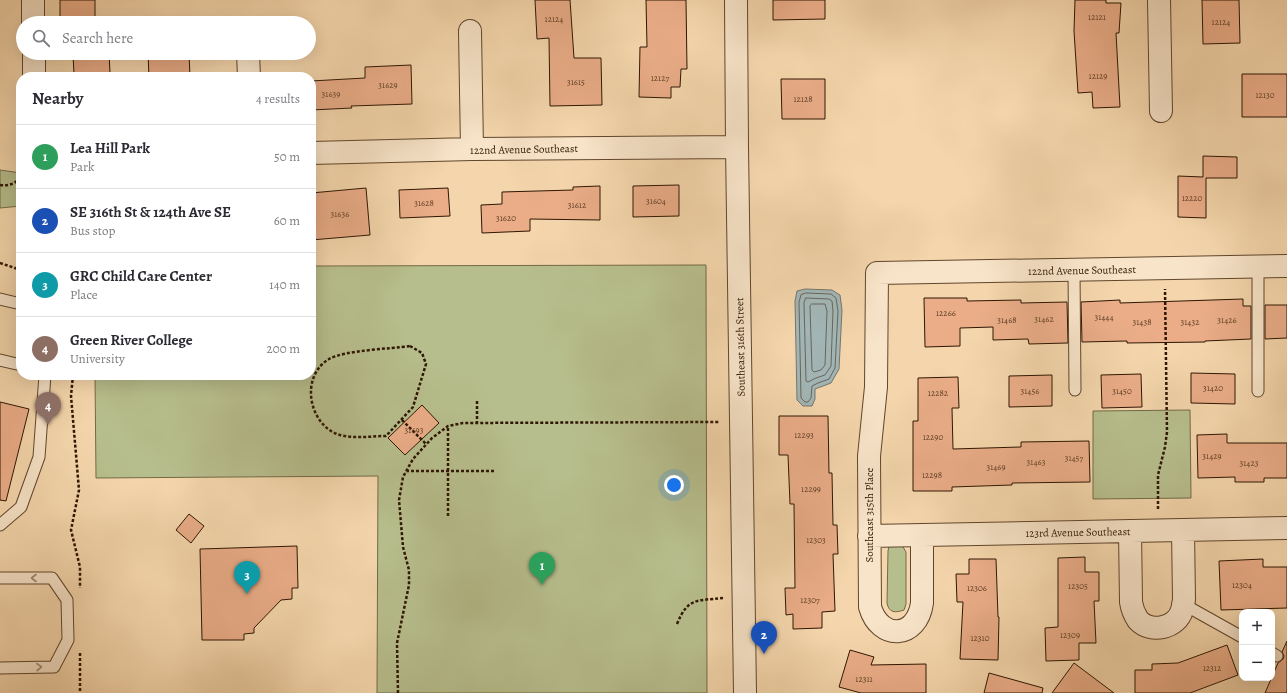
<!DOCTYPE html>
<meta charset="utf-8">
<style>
:root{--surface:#fff;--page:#f7f7f7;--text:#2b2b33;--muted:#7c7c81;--line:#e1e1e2;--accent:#8f2418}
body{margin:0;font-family:Alegreya,serif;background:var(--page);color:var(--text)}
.controls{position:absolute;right:12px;bottom:12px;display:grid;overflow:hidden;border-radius:8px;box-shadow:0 4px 16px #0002}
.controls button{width:36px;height:36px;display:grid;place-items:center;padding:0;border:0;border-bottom:1px solid var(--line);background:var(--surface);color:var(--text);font:20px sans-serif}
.you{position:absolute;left:674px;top:485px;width:14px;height:14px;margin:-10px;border:3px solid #fff;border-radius:50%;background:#1a73e8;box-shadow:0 0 0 6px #1a73e833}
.badge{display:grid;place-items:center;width:26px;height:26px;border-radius:50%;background:var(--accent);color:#fff;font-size:13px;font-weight:700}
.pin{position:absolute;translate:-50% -33px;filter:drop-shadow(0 1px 2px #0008)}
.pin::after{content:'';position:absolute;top:21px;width:14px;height:12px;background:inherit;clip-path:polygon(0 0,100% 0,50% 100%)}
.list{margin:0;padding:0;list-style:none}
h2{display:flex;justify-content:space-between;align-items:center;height:52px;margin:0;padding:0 16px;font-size:17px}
h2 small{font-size:13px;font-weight:400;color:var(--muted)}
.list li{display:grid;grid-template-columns:26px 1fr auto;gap:12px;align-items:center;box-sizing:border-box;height:64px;padding:0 16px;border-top:1px solid var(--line)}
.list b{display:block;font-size:15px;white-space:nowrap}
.list p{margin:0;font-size:13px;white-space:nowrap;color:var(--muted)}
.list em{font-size:13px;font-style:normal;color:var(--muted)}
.icon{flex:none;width:22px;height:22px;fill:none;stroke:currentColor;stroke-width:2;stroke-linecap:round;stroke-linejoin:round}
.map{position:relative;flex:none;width:1287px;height:693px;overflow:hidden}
.search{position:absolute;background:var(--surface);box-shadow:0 4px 16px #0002;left:16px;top:16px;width:300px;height:44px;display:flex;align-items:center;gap:10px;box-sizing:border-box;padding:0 14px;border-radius:22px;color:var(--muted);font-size:15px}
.panel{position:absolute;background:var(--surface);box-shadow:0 4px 16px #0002;left:16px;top:72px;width:300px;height:308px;border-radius:16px}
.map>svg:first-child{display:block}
.green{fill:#b7be8d;stroke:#726a48}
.water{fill:#a2b6b6;stroke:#74766e}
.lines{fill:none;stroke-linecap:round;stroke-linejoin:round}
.shore{stroke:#68665c;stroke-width:1}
.building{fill:#eaad88;stroke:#2e1602}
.lane-casing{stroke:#60462c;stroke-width:13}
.street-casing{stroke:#60462c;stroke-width:24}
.path{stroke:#2e1602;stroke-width:2.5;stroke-dasharray:3 2;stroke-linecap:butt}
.lane{stroke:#f8e4c9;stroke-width:11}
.street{stroke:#f8e4c9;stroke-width:22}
.oneway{stroke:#9d876f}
.labels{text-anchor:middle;stroke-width:4;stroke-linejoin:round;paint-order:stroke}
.number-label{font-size:9px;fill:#5d3c24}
.street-label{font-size:11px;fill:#2e1602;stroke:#f8e4c9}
</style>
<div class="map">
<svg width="1287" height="693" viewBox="0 0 1287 693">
<rect width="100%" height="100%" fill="#f5d6ac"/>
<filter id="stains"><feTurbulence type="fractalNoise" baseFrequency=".005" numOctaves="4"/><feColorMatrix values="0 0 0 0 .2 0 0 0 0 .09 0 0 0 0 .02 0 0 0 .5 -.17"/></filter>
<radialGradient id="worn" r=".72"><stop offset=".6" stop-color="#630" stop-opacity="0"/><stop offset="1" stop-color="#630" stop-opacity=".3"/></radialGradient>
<!-- green -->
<path class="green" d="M0,170L21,173V206L0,208Z
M706,265L707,693H377L378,476L96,478L95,375H311V266Z
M1190,410L1191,498L1093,499V411Z
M899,544L903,547L906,552V604L904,610C895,613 889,613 887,603L888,551L889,546Z"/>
<!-- water -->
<path class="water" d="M805,289L832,290L840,295L842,310L839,369L831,383L815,389V399L812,406H803L797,400L795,301L797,291Z"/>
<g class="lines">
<!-- shore -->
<path class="shore" d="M806,293L831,294L836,298L838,311L835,368L829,379L818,383L812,386L811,398L808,402H805L801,398L799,302L801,295Z
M806,298L829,299L832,301L833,311L831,366L825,375L816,378L808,382L806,381L804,303Z
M812,304H825L827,311L825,365L821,370L814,372L812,370L810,306Z"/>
</g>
<!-- building -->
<path class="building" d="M60,0H95V23H60Z
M535,0H570L574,58H601L602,105L550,106L549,38L537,39Z
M646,0H686L687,69H681L680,87H671V98L639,97L640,47H647Z
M773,0H825V19L773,20Z
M1075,0H1106V3H1121L1119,33H1116L1120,107L1093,108L1092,92L1078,93L1074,31Z
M1202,0H1239L1240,43L1203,44Z
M145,21H175L176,23H145Z
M63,53H109L110,73L74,74L73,55H63Z
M148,53H189L190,77H149Z
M411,65L412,104L351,106L352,108L311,110V81L365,78V67Z
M1242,74H1287V117H1242Z
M781,79H825V119H782Z
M1203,156L1237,157V178H1206V218L1178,217V176L1203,177Z
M679,185V216L633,217V186Z
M600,186V220L530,219V231L482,233L481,205L502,204V192L573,190V187Z
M366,188L370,235L311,240V193Z
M448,188L450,216L400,218L399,190Z
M924,298H967V301L1021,300V303L1067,302L1068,343L1029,344L1028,339L993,340V327L960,328V346L925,347Z
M1243,299V306H1251V339L1205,341V342L1127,343V341L1082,342L1081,302L1120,300V303Z
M1265,305H1287V338L1265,339Z
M1191,373L1235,374V404L1191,403Z
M1141,374L1142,407L1102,408L1101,375Z
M1052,375V406L1009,407V376Z
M958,377L959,408H952L953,449L1021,447V442L1089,441L1090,482L1012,483V485L952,487V491H913V421H918V378Z
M0,402L29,409L6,501L0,500Z
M422,405L439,423L405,455L388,438Z
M779,416H828L829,473H832L833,525H837L838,554H833L835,611L822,612V628L793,629V614L786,615L785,588H795L794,504H790L788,455H779Z
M1227,434V443H1287V478H1264V482H1235V477L1198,478L1197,435Z
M189,514L204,526L191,543L176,530Z
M297,546L298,588H292V599L281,600L254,628V633L244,634V640H202L200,549Z
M1085,557V572H1099V601H1094L1096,643H1079V660L1046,661L1045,628L1058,627V558Z
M969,559H996L998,617H999L998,660L960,659L963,602H957L956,574H969Z
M1263,559V567H1287V608L1221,610L1219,561Z
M1287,641V693H1265L1278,663L1283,659L1284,656L1282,652Z
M1227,645L1238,675L1190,693H1135V670H1152V664L1178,663Z
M850,650L874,657L871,665L926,664V693H861L839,687Z
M1074,663L1114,693H1052Z
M989,673L1043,688L1042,693H984Z"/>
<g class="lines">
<defs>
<path id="lane" d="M1074,270L1075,390
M0,299L21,304
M0,360L21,365
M1258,391V267
M0,525L21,507L39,457L45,375
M0,578H52L67,600L68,640L54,667L0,668
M1183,604L1242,637
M1272,653L1277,656"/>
<path id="street" d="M33,0V23
M736,0L737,147L745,693
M1159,0L1161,111
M470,31L472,149
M34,53V77
M248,53L249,77
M311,153L472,149L737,147
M1130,531L1131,602C1132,609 1134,614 1138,620C1151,634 1177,628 1182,610C1183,607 1183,603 1184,600L1183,530
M922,535V603C917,639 880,641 870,607L869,456L876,387L877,273L1287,266
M869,536L1287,528"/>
</defs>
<!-- lane casing -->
<use href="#lane" class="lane-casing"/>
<!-- street casing -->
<use href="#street" class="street-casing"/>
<!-- path -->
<path class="path" d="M0,185C9,186 15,184 21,177
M0,263L21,270
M410,346L422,353L426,364L413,407L386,436C372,436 355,439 340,435C309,426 299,377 329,359C345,350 390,349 410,346Z
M73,375L71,396L79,490L71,530L80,567V588
M477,401V423
M402,420L426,444
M406,471H494
M1158,509V475L1165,447L1167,432L1165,289
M448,516V427
M677,624C688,597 697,601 723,598
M80,653V693
M398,693L397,643L409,585V570L403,547L399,500L403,477L413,459L432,438L448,426L463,423L720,422"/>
<!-- lane -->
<use href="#lane" class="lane"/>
<!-- street -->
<use href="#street" class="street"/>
</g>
<!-- one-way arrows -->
<defs><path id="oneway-chevron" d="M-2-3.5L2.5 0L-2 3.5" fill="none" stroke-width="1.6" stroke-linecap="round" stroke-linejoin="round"/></defs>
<g class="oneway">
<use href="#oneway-chevron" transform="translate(34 578) rotate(-180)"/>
<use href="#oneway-chevron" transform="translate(39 667) rotate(-2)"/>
</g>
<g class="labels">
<!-- number labels -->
<g class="number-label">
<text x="1097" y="20">12121</text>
<text x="554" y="22">12124</text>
<text x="1221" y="25">12124</text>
<text x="1098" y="79">12129</text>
<text x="660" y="81">12127</text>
<text x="576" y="85">31615</text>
<text x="388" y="88">31629</text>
<text x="331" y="97">31639</text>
<text x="1265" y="98">12130</text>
<text x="803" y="102">12128</text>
<text x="1192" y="201">12220</text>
<text x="656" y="204">31604</text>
<text x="424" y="206">31628</text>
<text x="577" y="208">31612</text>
<text x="340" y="217">31636</text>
<text x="506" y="221">31620</text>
<text x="946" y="316">12266</text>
<text x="1104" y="320">31444</text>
<text x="1044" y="322">31462</text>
<text x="1007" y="323">31468</text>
<text x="1227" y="323">31426</text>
<text x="1142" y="325">31438</text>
<text x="1190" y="325">31432</text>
<text x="1213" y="391">31420</text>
<text x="1030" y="394">31456</text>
<text x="1122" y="394">31450</text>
<text x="938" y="396">12282</text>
<text x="414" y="433">31693</text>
<text x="804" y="438">12293</text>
<text x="933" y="440">12290</text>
<text x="1212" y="459">31429</text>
<text x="1074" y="461">31457</text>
<text x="1036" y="465">31463</text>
<text x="1249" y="466">31423</text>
<text x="996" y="470">31469</text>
<text x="932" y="478">12298</text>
<text x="811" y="492">12299</text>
<text x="816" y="543">12303</text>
<text x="1242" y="588">12304</text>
<text x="1078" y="589">12305</text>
<text x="977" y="591">12306</text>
<text x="810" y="603">12307</text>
<text x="1070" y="638">12309</text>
<text x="980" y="641">12310</text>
<text x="1212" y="671">12312</text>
<text x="864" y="682">12311</text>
</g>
<!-- street labels -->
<g class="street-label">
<text transform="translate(524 149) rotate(-1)" y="4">122nd Avenue Southeast</text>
<text transform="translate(1082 270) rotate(-1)" y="4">122nd Avenue Southeast</text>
<text transform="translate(740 347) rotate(-91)" y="4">Southeast 316th Street</text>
<text transform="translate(869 515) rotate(-90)" y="4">Southeast 315th Place</text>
<text transform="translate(1078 532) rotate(-1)" y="4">123rd Avenue Southeast</text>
</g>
</g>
<rect width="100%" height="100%" filter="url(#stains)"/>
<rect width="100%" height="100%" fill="url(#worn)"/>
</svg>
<div class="controls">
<button>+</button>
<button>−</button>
</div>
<div class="you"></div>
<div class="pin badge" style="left:542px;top:585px;background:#2e9e5b">1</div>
<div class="pin badge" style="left:764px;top:654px;background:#1a4fb4">2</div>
<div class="pin badge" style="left:247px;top:594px;background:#0f9aa8">3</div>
<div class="pin badge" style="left:48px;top:425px;background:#8d6e63">4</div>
<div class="search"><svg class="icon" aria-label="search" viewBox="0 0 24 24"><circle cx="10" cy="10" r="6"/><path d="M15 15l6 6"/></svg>Search here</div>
<section class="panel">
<h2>Nearby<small>4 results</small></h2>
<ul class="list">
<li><span class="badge" style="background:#2e9e5b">1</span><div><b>Lea Hill Park</b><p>Park</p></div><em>50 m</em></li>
<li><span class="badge" style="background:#1a4fb4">2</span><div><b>SE 316th St &amp; 124th Ave SE</b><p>Bus stop</p></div><em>60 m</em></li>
<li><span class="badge" style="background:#0f9aa8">3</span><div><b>GRC Child Care Center</b><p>Place</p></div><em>140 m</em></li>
<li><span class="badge" style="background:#8d6e63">4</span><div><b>Green River College</b><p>University</p></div><em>200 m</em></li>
</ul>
</section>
</div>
